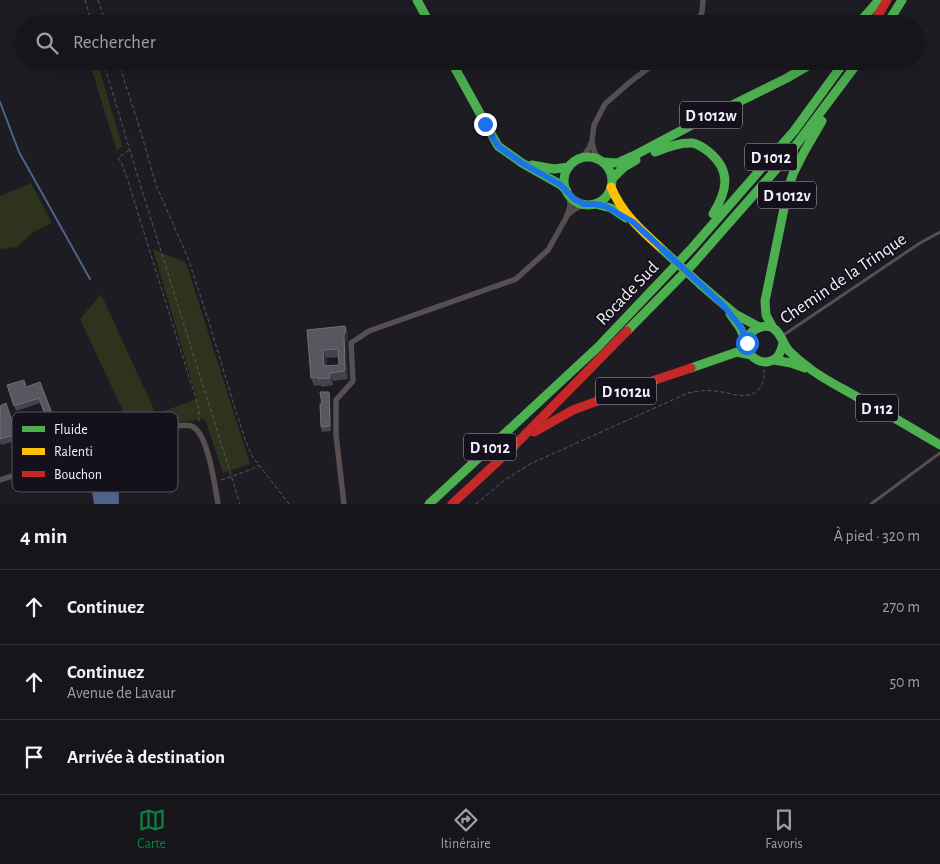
<!DOCTYPE html>
<html lang="fr">
<meta charset="utf-8">
<style>
:root{--surface:#16151a;--page:#232227;--text:#f1f3f6;--muted:#9e9fa2;--line:#353439;--accent:#0b8043}
body{margin:0;font-family:"Alegreya Sans",sans-serif;background:var(--page);color:var(--text)}
.stop{position:absolute;width:15px;height:15px;margin:-11px;border:4px solid #1a73e8;border-radius:50%;background:#fff}
.stop.end{background:#1a73e8;border-color:#fff;box-shadow:0 1px 5px #0008}
.list{margin:0;padding:0;list-style:none}
h2{display:flex;justify-content:space-between;align-items:center;height:65px;margin:0;padding:0 20px;font-size:21px}
h2 small{font-size:16px;font-weight:400;color:var(--muted)}
.list li{display:grid;grid-template-columns:32px 1fr auto;gap:15px;align-items:center;box-sizing:border-box;height:75px;padding:0 20px;border-top:1px solid var(--line)}
.list b{display:block;font-size:19px;white-space:nowrap}
.list p{margin:0;font-size:16px;white-space:nowrap;color:var(--muted)}
.list em{font-size:16px;font-style:normal;color:var(--muted)}
.icon{flex:none;width:28px;height:28px;fill:none;stroke:currentColor;stroke-width:2;stroke-linecap:round;stroke-linejoin:round}
.map{position:relative;flex:none;width:940px;height:504px;overflow:hidden}
.search{position:absolute;background:var(--surface);box-shadow:0 5px 20px #0002;left:15px;right:15px;top:15px;height:55px;display:flex;align-items:center;gap:12px;box-sizing:border-box;padding:0 18px;border-radius:28px;color:var(--muted);font-size:19px}
.sheet{height:290px;background:var(--surface)}
nav{display:flex;justify-content:space-around;align-items:center;box-sizing:border-box;height:70px;border-top:1px solid var(--line);background:var(--surface);font-size:14px;color:var(--muted)}
nav a{display:grid;justify-items:center;gap:2px}
nav .on{color:var(--accent)}
.map>svg:first-child{display:block}
.green{fill:#2e331e}
.water{fill:#4c6489}
.lines{fill:none;stroke-linecap:round;stroke-linejoin:round}
.stream{stroke:#4c6489;stroke-width:2}
.path{stroke:#5b5759;stroke-width:1;stroke-dasharray:4 2.5;stroke-linecap:butt}
.lane{stroke:#574f4f;stroke-width:3}
.street{stroke:#574f4f;stroke-width:5.5}
.fast{stroke:#4caf50;stroke-width:9}
.slow{stroke:#ffc107;stroke-width:9}
.jam{stroke:#c62828;stroke-width:9}
.fast-bridge{stroke:#4caf50;stroke-width:9}
.wall{fill:#46434e;fill-rule:evenodd}
.shaded-wall{fill:#2e2c35}
.building{fill:#595660;stroke:#716e78;fill-rule:evenodd}
.route{stroke:#1a73e8;stroke-width:6}
.labels{text-anchor:middle;stroke-width:4;stroke-linejoin:round;paint-order:stroke}
.shield{fill:#14101c;stroke:#b0adb7;stroke-width:1}
.shield-label{font-size:16px;font-weight:bold;fill:#f3f0fa}
.street-label{font-size:18px;fill:#f3f0fa;stroke:#14101c}
.key{fill:#14101c;stroke:#57535f;stroke-width:1}
.key-label{font-size:14px;fill:#f3f0fa}
</style>
<div class="map">
<svg width="940" height="504" viewBox="0 0 940 504">
<rect width="100%" height="100%" fill="#1e1c23"/>
<!-- green -->
<path class="green" d="M89,61H97L122,146L117,151Z
M31,183L52,223L33,232L17,247L0,249V196Z
M153,249L186,263L250,464L223,473L205,419L131,428L80,319L101,294L156,414L197,399Z"/>
<!-- water -->
<path class="water" d="M118,473L119,504H94L90,478Z"/>
<g class="lines">
<!-- stream -->
<path class="stream" d="M0,102L19,152L90,279"/>
<!-- path -->
<path class="path" d="M85,0L92,24
M98,0L106,24
M103,61L141,187L240,504
M118,61L140,129L156,185L188,258L208,319L234,405L245,439L252,456L289,504
M129,150L118,158L122,164L128,181L199,409V423
M221,480L250,470L259,465
M476,504L502,482L530,464L688,393C697,391 706,390 715,391C730,392 747,402 759,389C763,384 765,377 764,370"/>
<!-- lane -->
<path class="lane" d="M782,336L920,243L940,232
M871,504L940,453"/>
<!-- street -->
<path class="street" d="M697,24L702,12L703,0
M592,141L594,151L599,159
M578,159L585,154L589,148L592,141L594,125L605,104L630,82L658,61
M569,214L575,209L584,204
M0,480L160,429C169,428 182,423 191,426C208,431 215,487 218,504
M344,504L336,435V400L353,381L351,343L369,331L516,279L548,250L566,218L570,207V195"/>
<!-- fast -->
<path class="fast" d="M417,0L430,24
M858,24L879,0
M887,24L902,0
M451,61L498,146L522,163L561,185L567,191
M655,152C667,147 680,142 692,143C699,144 704,148 709,152C732,171 727,191 713,214
M564 181a24 24 0 1 1 48 0a24 24 0 1 1-48 0Z
M603,162L617,163L637,154L688,127L787,78L816,61
M532,165L554,169L569,167
M612,179L624,167L636,160
M595,204L611,208L626,218
M701,285L735,314L759,327
M730,314L740,328L747,343
M773,328L766,315L765,301L788,189L793,174L804,152L822,121
M627,331L693,264L787,157L859,61
M783,343C782,348 781,353 777,357C765,368 748,359 747,344C746,332 760,324 771,327C781,331 782,343 789,351C795,357 802,363 809,368C826,381 846,390 864,401C890,415 915,430 940,445
M774,360L791,363L805,368
M691,368L737,352L751,355
M429,504L598,347L692,248L794,131L845,61"/>
<!-- slow -->
<path class="slow" d="M611,187C622,214 642,231 663,250"/>
<!-- jam -->
<path class="jam" d="M873,24L887,0
M534,432L573,410L652,381L691,368
M452,504L509,451L627,331"/>
<!-- fast-bridge -->
<path class="fast-bridge" d="M663,250L701,285"/>
</g>
<!-- wall -->
<path class="wall" d="M307,330L348,334V339L346,343L348,379L333,381V385L321,387V385L314,386L311,378ZM339,357V365L327,366L326,358Z
M40,382L54,421L48,424L40,403L16,411L7,385L26,387Z
M329,392L330,397L331,431L322,432L321,427L322,404Z
M6,403L19,440L1,445L0,442V406Z
M67,418L73,435L62,439L56,422Z
M35,437L40,452L31,455L26,441Z"/>
<!-- shaded-wall -->
<path class="shaded-wall" d="M345,326L348,334V339L346,343L348,379L345,371L344,335Z
M323,350L326,358L327,374L324,366Z
M330,373L333,381V385L330,378Z
M329,392L330,397L331,431L330,426Z"/>
<!-- building -->
<path class="building" d="M345,326L346,331L344,335L345,371L330,373V378L318,379V377L311,378L307,330ZM338,349L339,365L324,366L323,350Z
M24,380L26,387L40,382L53,416L47,419L39,398L14,406L7,385Z
M320,392H329L330,426L321,427L320,404H322Z
M6,403L16,434L0,439V406Z"/>
<g class="lines">
<!-- route -->
<path class="route" d="M485,124L498,146L522,163L561,185L574,199L584,204H594L605,206L633,222L724,306L740,326L745,336L747,343"/>
</g>
<g class="labels">
<!-- shield labels -->
<g class="shield">
<rect x="680" y="101.5" width="62" height="27" rx="4"/>
<rect x="745" y="143.5" width="52" height="27" rx="4"/>
<rect x="758" y="181.5" width="58" height="27" rx="4"/>
<rect x="596" y="377.5" width="60" height="27" rx="4"/>
<rect x="856" y="394.5" width="42" height="27" rx="4"/>
<rect x="464" y="433.5" width="52" height="27" rx="4"/>
</g>
<g class="shield-label">
<text x="711" y="121">D 1012w</text>
<text x="771" y="163">D 1012</text>
<text x="787" y="201">D 1012v</text>
<text x="626" y="397">D 1012u</text>
<text x="877" y="414">D 112</text>
<text x="490" y="453">D 1012</text>
</g>
<!-- street labels -->
<g class="street-label">
<text transform="translate(843 278) rotate(-34)" y="6">Chemin de la Trinque</text>
<text transform="translate(627 293) rotate(-46)" y="6">Rocade Sud</text>
</g>
</g>
<!-- legend -->
<rect x="12" y="412" width="166" height="80" rx="8" class="key"/>
<rect x="22" y="426" width="23" height="6" fill="#4caf50"/>
<rect x="22" y="448" width="23" height="7" fill="#ffc107"/>
<rect x="22" y="471" width="23" height="6" fill="#c62828"/>
<g class="key-label">
<text x="54" y="434">Fluide</text>
<text x="54" y="456">Ralenti</text>
<text x="54" y="479">Bouchon</text>
</g>
</svg>
<div class="stop" style="left:747px;top:343px"></div>
<div class="stop end" style="left:485px;top:124px"></div>
<div class="search"><svg class="icon" aria-label="search" viewBox="0 0 24 24"><circle cx="10" cy="10" r="6"/><path d="M15 15l6 6"/></svg>Rechercher</div>
</div>
<section class="sheet">
<h2>4 min<small>À pied · 320 m</small></h2>
<ul class="list">
<li><svg class="icon" aria-label="ahead" viewBox="0 0 24 24"><path d="M12 20V5M6 11l6-6 6 6"/></svg><div><b>Continuez</b></div><em>270 m</em></li>
<li><svg class="icon" aria-label="ahead" viewBox="0 0 24 24"><path d="M12 20V5M6 11l6-6 6 6"/></svg><div><b>Continuez</b><p>Avenue de Lavaur</p></div><em>50 m</em></li>
<li><svg class="icon" aria-label="arrive" viewBox="0 0 24 24"><path d="M6 21V4h12l-3 4 3 4H6"/></svg><div><b>Arrivée à destination</b></div></li>
</ul>
</section>
<nav>
<a class="on"><svg class="icon" aria-label="map" viewBox="0 0 24 24"><path d="M3 6l6-2 6 2 6-2v14l-6 2-6-2-6 2zM9 4v14M15 6v14"/></svg>Carte</a>
<a><svg class="icon" aria-label="directions" viewBox="0 0 24 24"><path d="M12 3l9 9-9 9-9-9zM9 14v-3h6M13 9l2 2-2 2"/></svg>Itinéraire</a>
<a><svg class="icon" aria-label="saved" viewBox="0 0 24 24"><path d="M7 4h10v16l-5-4-5 4z"/></svg>Favoris</a>
</nav>
